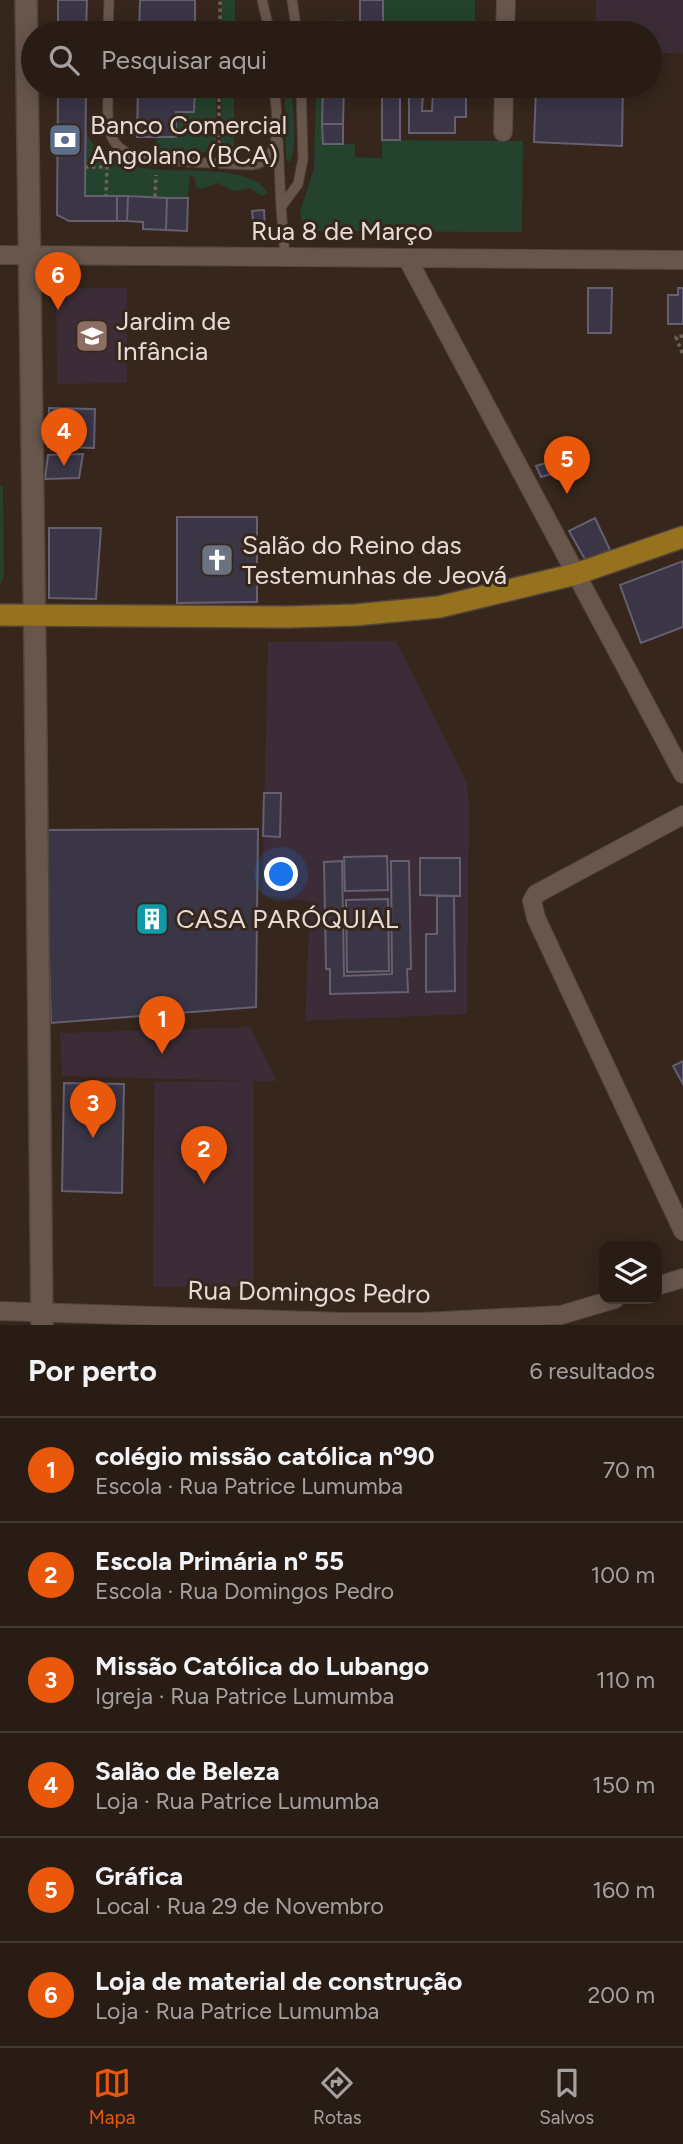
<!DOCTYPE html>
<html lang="pt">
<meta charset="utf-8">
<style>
:root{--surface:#281c15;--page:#342922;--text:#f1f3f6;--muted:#a5a1a0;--line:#443a34;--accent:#ea580c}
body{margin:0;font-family:Figtree,sans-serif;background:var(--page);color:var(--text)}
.controls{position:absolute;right:21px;bottom:21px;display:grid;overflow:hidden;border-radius:14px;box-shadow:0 4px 18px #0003}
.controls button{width:63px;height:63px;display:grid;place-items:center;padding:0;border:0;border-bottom:2px solid var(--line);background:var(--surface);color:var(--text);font:35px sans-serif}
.you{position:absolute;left:282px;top:875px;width:24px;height:24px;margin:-18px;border:5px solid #fff;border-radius:50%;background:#1a73e8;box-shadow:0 0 0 10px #1a73e833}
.badge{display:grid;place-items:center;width:46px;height:46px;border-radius:50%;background:var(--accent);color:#fff;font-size:23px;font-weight:700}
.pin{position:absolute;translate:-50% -58px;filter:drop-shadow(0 2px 4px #0008)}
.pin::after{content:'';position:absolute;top:37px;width:24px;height:21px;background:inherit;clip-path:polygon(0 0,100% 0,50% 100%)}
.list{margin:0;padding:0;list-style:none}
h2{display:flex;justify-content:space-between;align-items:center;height:91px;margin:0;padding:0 28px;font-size:30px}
h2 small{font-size:23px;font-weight:400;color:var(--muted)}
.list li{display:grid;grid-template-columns:46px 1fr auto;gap:21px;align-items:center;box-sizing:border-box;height:105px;padding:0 28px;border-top:2px solid var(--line)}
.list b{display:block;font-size:26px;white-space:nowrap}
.list p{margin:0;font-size:23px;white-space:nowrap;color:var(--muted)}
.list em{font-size:23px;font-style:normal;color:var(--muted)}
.icon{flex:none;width:38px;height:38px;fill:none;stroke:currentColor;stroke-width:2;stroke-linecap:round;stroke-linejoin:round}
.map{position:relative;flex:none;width:683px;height:1325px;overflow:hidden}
.search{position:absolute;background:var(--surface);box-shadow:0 4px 18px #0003;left:21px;right:21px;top:21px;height:77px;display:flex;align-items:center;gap:18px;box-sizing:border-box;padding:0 24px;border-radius:38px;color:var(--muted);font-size:26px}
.sheet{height:721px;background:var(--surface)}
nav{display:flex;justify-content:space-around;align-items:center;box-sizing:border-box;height:98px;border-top:2px solid var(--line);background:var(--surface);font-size:19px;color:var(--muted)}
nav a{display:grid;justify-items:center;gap:4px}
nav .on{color:var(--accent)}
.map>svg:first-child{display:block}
.education{fill:#3c2c37}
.green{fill:#24422d}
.building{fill:#3b3646;stroke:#655f71;stroke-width:2}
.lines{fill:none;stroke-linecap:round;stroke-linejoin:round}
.service-casing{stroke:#51443c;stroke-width:11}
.minor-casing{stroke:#51443c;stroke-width:20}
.tertiary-casing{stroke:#51443c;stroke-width:24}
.primary-casing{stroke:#51443c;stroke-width:24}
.path{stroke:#6f6058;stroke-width:3.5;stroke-dasharray:3.5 3.5;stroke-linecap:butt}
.service{stroke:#68564c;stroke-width:9}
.minor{stroke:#68564c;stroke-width:18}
.tertiary{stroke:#68564c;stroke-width:21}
.primary{stroke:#96721e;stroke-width:21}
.labels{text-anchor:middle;stroke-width:6;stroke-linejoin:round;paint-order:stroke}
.poi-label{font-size:26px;fill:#e6dbd5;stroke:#36261c;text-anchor:start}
.street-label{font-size:26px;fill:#e6dbd5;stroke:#36261c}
</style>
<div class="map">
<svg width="683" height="1325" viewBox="0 0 683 1325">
<rect width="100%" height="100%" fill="#36261c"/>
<!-- education -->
<path class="education" d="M596,0H683V53H650V33L595,31Z
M127,288V383L57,384L56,288Z
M396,641L466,781L469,804L467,1014L305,1021L310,902L262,895L268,642Z
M250,1027L277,1081H254V1287H153L154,1082L251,1081L62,1076L60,1033Z"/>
<!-- green -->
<path class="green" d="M221,0H235V33H221Z
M383,0H475V33H383Z
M344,20V33H318V26L322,21Z
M222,86H234V152H221Z
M285,86H291C292,102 299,151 289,162L286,159Z
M316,86H323V143L355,144V157L382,158V140L523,141L522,232L312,231L303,228L300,212L314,168Z
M195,96H216V152H156V137L176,112H194Z
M86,132C116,199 238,147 268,193L262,196L250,188C228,193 236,192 218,183L201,189L196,187L195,178L190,175L188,198L85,196Z
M0,486H3L4,576L0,585Z"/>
<!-- building -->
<path class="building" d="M58,0H87L86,33H58Z
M140,0H195V33H139Z
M360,0H383V33H360Z
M58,86H86L85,196H117V221H69L57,215Z
M138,86H195L194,112H176V137H137Z
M323,86H344L343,124H322Z
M382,86H400V140H382Z
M536,86H623L622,146L534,142Z
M448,87L466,88V117H455V133H409V93H423L422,111H432L433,92H448Z
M322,124H343V144H323Z
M117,196H128L127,221H117Z
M128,196L167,198L166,230L143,229V222L127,221Z
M167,198H188L187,231L166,230Z
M264,210L265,230L254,231L252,211Z
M588,288H612L611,333H588Z
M678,288H683V324H668V295H678Z
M49,408L95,409L94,448L48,447Z
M83,454L79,478L45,479L48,455Z
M563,458L568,469L541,477L536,466Z
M177,517H257V602L177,603Z
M595,518L610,550L586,561L569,531Z
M49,528H101L96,599L49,598Z
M683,561V627L641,643L620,585Z
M264,793H281L280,837L263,836Z
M258,829L256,1007L51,1023L45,830Z
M387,856L388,890L345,891L344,857Z
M420,858H460V896L420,895Z
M342,861L344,976L392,974L391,861H409L411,969H407L408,992L330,994V969H326L324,862Z
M437,896H454L455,991L426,992V934H437Z
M388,899L389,971L347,972L346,900Z
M683,1061V1084L673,1066Z
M64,1083L124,1084L122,1193L62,1191Z"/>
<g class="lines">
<defs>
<path id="service" d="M262,0L270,33
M292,0L297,33
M108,33L109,0
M108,86C108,127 102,152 151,160L251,165C287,161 276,111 274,86
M278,141L281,207
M285,257L281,207L298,184L303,159L301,86"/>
<path id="minor" d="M505,33L506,0
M503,132L504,86
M0,255L683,260
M407,258L683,774
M683,815L536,894L532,901L536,918L683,1231
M657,1286L683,1278
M0,1311L344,1322H423L561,1315L615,1299"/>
<path id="tertiary" d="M26,0C32,442 39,883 42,1325"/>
<path id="primary" d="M0,615L288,617L355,615L439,607L576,574L683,537"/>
</defs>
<!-- service casing -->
<use href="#service" class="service-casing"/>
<!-- minor casing -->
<use href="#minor" class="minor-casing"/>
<!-- tertiary casing -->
<use href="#tertiary" class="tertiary-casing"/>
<!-- primary casing -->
<use href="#primary" class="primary-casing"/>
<!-- path -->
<path class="path" d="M220,33V0
M219,151V86
M85,167H107L106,196
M155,197L156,175
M683,336L676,337L683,355"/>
<!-- service -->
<use href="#service" class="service"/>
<!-- minor -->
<use href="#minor" class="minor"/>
<!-- tertiary -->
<use href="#tertiary" class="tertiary"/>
<!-- primary -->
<use href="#primary" class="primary"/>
</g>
<!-- icons -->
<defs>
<symbol id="bank-square" viewBox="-11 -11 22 22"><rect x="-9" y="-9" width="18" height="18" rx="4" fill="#5c6f8a" stroke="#36261c"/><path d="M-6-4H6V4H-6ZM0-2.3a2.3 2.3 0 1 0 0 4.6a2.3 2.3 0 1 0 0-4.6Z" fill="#fff"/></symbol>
<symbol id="school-square" viewBox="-11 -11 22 22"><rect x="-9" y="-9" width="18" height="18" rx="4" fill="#8d6e63" stroke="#36261c"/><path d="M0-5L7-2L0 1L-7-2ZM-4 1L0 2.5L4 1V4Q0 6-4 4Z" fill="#fff"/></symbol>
<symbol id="church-square" viewBox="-11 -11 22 22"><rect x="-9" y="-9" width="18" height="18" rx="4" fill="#6b7280" stroke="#36261c"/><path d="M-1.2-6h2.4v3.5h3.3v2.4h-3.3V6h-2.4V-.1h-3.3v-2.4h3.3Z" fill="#fff"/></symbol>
<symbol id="building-square" viewBox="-11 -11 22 22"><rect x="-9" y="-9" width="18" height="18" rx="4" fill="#0f9aa8" stroke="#36261c"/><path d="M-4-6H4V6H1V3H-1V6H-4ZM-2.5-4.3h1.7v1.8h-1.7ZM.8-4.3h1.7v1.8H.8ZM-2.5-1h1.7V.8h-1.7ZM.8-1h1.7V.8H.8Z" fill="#fff"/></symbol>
</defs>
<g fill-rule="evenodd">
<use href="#bank-square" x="46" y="121" width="38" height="38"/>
<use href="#school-square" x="73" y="317" width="38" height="38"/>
<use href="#church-square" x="198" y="541" width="38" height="38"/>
<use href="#building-square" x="133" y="900" width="38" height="38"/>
</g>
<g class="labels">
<!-- poi labels -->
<g class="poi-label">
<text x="90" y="134">Banco Comercial<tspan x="90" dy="30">Angolano (BCA)</tspan></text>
<text x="116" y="330">Jardim de<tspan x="116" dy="30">Infância</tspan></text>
<text x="242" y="554">Salão do Reino das<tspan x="242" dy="30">Testemunhas de Jeová</tspan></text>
<text x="176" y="928">CASA PARÓQUIAL</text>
</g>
<!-- street labels -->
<g class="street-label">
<text x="342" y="240">Rua 8 de Março</text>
<text transform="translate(309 1292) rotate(1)" y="9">Rua Domingos Pedro</text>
</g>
</g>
</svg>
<div class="controls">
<button><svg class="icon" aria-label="layers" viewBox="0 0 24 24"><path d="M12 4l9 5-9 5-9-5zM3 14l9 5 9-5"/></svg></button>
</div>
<div class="you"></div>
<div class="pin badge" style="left:162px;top:1054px">1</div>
<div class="pin badge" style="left:204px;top:1184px">2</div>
<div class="pin badge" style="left:93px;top:1138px">3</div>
<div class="pin badge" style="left:64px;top:466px">4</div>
<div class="pin badge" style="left:567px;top:494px">5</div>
<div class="pin badge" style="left:58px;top:310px">6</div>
<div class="search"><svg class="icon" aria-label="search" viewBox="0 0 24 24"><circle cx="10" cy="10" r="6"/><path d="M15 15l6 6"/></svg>Pesquisar aqui</div>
</div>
<section class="sheet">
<h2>Por perto<small>6 resultados</small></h2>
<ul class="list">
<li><span class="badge">1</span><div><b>colégio missão católica nº90</b><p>Escola · Rua Patrice Lumumba</p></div><em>70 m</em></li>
<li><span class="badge">2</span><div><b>Escola Primária nº 55</b><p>Escola · Rua Domingos Pedro</p></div><em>100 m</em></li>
<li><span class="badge">3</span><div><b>Missão Católica do Lubango</b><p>Igreja · Rua Patrice Lumumba</p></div><em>110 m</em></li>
<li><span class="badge">4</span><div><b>Salão de Beleza</b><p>Loja · Rua Patrice Lumumba</p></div><em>150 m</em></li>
<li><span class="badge">5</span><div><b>Gráfica</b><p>Local · Rua 29 de Novembro</p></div><em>160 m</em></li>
<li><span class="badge">6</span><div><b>Loja de material de construção</b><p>Loja · Rua Patrice Lumumba</p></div><em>200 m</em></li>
</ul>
</section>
<nav>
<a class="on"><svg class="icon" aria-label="map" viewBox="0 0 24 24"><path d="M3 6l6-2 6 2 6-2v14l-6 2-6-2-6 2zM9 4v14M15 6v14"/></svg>Mapa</a>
<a><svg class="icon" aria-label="directions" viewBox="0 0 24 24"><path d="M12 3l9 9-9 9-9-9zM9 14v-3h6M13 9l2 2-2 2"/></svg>Rotas</a>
<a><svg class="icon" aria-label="saved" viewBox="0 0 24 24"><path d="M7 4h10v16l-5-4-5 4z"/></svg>Salvos</a>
</nav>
